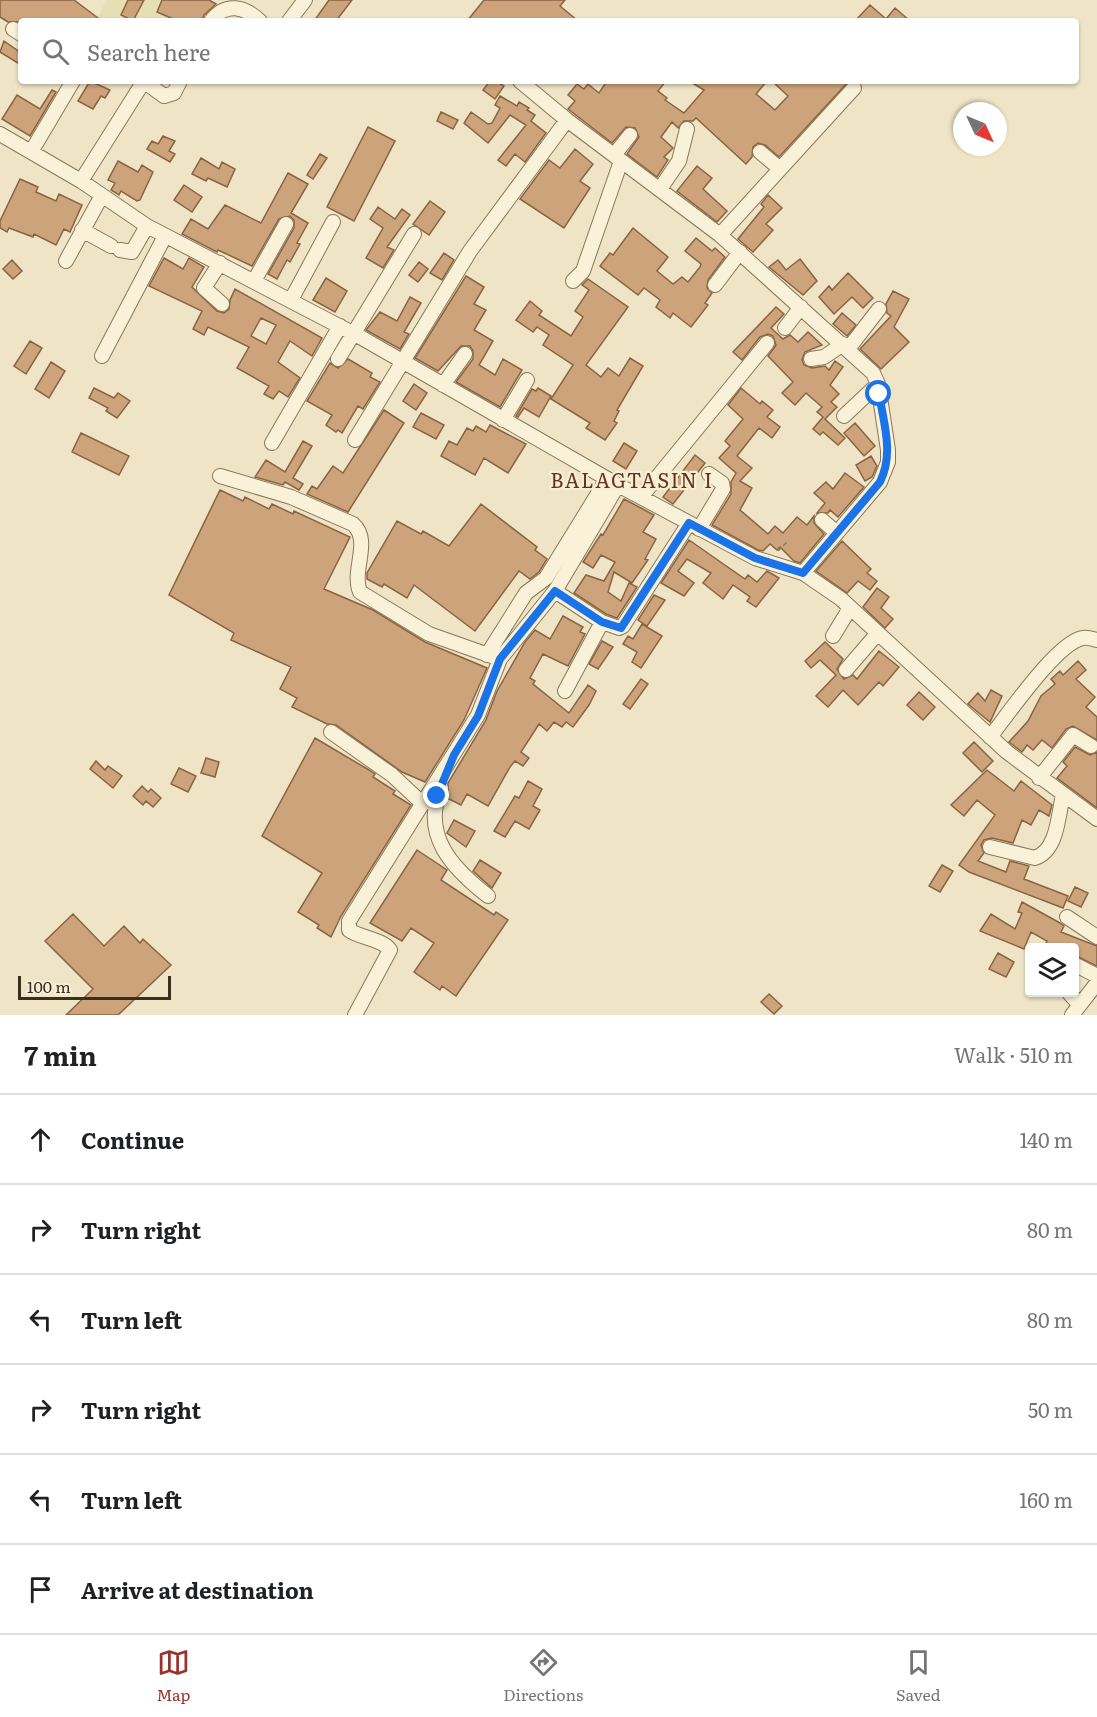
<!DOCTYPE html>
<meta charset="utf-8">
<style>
:root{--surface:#fff;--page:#f6f6f6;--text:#202124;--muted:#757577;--line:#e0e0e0;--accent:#9a312a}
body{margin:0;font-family:Literata,serif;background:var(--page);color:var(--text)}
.controls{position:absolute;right:18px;bottom:18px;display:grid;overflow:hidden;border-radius:6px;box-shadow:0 2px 4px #0004}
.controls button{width:54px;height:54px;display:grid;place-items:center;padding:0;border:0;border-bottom:2px solid var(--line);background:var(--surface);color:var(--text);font:30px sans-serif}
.compass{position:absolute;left:953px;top:102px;width:54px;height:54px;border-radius:50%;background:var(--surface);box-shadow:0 2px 4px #0004;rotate:134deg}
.scale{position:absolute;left:18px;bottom:15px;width:153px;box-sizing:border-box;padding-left:6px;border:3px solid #3a2e1f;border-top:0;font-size:16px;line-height:21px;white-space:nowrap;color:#3a2e1f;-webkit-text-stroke:4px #f6efd5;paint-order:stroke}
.stop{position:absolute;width:18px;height:18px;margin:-14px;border:4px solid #1a73e8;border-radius:50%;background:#fff}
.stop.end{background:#1a73e8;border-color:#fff;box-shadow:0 2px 6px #0008}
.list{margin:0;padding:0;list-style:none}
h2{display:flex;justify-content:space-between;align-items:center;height:78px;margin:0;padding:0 24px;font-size:26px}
h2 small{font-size:20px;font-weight:400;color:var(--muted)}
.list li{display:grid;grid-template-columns:39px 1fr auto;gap:18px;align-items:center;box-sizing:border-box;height:90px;padding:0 24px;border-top:2px solid var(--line)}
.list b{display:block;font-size:22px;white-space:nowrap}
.list em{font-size:20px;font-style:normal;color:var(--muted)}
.icon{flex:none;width:33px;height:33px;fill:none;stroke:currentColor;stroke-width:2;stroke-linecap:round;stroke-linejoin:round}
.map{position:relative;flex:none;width:1097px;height:1015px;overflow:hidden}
.search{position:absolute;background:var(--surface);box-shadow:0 2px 4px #0004;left:18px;right:18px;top:18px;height:66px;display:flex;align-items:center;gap:15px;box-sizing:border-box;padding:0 21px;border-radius:6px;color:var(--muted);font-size:22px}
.sheet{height:618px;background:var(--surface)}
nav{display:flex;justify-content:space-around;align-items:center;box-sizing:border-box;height:84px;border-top:2px solid var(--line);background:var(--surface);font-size:16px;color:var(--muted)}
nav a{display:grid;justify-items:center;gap:3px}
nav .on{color:var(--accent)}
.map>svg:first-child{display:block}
.farmland{fill:#e5e0b3}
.building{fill:#cda37b;stroke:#8a6341;stroke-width:1.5;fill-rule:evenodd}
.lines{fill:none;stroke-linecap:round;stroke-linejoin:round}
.minor-casing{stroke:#8a775b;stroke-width:16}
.path{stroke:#8a775b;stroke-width:1.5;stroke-dasharray:4.5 3;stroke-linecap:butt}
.minor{stroke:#f9f2d9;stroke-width:14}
.route{stroke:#1a73e8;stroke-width:8}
.labels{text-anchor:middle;stroke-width:4.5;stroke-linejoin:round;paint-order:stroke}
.quarter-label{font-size:20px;letter-spacing:1.5px;fill:#68321e;stroke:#f6efd5}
</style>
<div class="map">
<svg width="1097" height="1015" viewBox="0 0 1097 1015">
<rect width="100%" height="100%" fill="#efe5c6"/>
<!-- farmland -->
<path class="farmland" d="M107,0H171L186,21H106L98,16Z"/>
<!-- building -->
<path class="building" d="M0,0H74L102,21L8,22L0,17Z
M128,0H144L133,21L121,15Z
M162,0H209L216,4L204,15L202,21H178L157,12Z
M329,0H352L336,21H314Z
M484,0H565L560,6L578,21H467Z
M870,5L886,19L895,8L910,21H855Z
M4,41L21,53V65L0,52Z
M90,81L110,90L105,98L101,96L93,109L78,101Z
M490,81H496L504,86L495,99L483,90Z
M607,81H666L658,91L667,98L665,100L684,113L704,90L689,81H767L756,94L775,110L788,96L772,81H849L779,157L765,145L758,143L753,147L752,157L746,164L696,118L693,121H684L678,128L672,122L661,137L673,148L664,157L668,160L657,177L627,154L639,137L635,128L626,127L612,143L568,109L575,101L568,95L577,84L584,89L588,84L599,93Z
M52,90L56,92L30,136L2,119L17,95L40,109Z
M500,96L517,106L519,102L529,108L527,110L535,115L531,121L546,133L525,162L515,154L506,166L498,160L526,125L510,115L488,143L464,123L471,112L488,124L492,123L500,108L495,105Z
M441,112L458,120L453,129L437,121Z
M368,127L395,141L354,221L327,207Z
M163,136L175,141L169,151L175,154L170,162L147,149L152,141L158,144Z
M575,149L593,164L580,181L590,188L564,228L520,199L549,160L560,168Z
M320,154L327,158L313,179L307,175Z
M201,158L219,169L222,162L235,169L227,187L208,178L206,181L192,174Z
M118,161L138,172L142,165L153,172L140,200L137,201L121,191L119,195L111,190L115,183L108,180Z
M697,166L712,178L703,189L727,211L717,222L677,191Z
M288,173L308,184L291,213L308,223L297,243L300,244L290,262L287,260L277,279L268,274L294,228V220L290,216L279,219L252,266L218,250L217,252L182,234L191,219L208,229L225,205L261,223Z
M20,179L38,187L36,192L56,201L59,194L82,205L70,232L64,229L56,245L34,234L33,237L9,228L7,232L0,228V221Z
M184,185L202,197L192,212L174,200Z
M768,195L782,208L766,224L773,230L753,252L738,239L764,207L761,204Z
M430,201L445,212L429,235L413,224Z
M378,207L395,219L402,209L410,215L387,247L394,250L383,268L366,258L383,228L370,219Z
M633,228L668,257L657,271L673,284L682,277L688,282L700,267L701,264L685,251L696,238L712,251L715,248L725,257L708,280L707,288L712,293L705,303L708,305L691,327L673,313L670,318L656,307L660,300L644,288L638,295L600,266L610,253L613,255Z
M444,253L454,260L442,280L430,273Z
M164,258L183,269L189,258L204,267L192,287L217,311L224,313L229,309L230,300L235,289L322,338L312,356L290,341L278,362L300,378L288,397L279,391L273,399L264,394L269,386L237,368L249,347L208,327L204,335L193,329L202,311L149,286ZM261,318L276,325L266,344L251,336Z
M800,259L817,281L803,295L769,267L778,260L786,270Z
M12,260L22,271L13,279L3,269Z
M419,262L428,269L418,282L409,275Z
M848,273L873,298L863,308L852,297L834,314L819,297L829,286L832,290Z
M466,276L484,287L474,304L486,310L474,330L493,341L479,365L495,375L503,359L522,370L500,407L456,382L473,359V351L470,346H461L438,371L415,358Z
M326,278L347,291L335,312L313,300Z
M588,279L628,307L586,365L601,377L608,368L619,376L630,358L643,366L617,410L619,411L614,421L617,423L605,440L586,428L590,423L551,399L573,365L543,345L549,335L537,327L533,332L516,320L530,301L542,311L539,315L571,336L583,317L575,311L589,290L582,285Z
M893,291L909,299L894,327L909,342L881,369L860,349L891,316L887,313L886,304Z
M410,297L421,303L404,332L409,334L400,349L366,330L380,312L397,321Z
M776,307L784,314L771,328L783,339L790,335L798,342L808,332L822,345L805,352L802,360L804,365L812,368L825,366L829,370L835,361L843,367L830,385L839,394L831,402L837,407L825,419L845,438L838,445L823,432L820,435L813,429L823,417L817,412L822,407L806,393L795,405L782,393L793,382L768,356L776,345L773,336L768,334L760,337L742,360L733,352Z
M842,313L856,325L847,336L833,324Z
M30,341L42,348L26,374L14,366Z
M348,359L372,373L370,377L380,382L363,409L358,406L342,433L338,430L336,432L326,425L332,415L307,401L330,363L338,368Z
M51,362L65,371L49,398L35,389Z
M414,384L427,393L416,410L403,401Z
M94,388L114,398L118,393L130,401L117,418L106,411L108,408L89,398Z
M538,388L551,396L539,417L524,408L518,417L516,416L532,389L536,391Z
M741,388L760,404L762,401L773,410L767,417L780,427L772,438L759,428L737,456L752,468L740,481L752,488L740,510L768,534L775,526L783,533L797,517L807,525L814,516V523L824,534L800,563L794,561L780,547L777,550L770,544L763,551L758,550L712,525L731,494V482L736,473L719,458L730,446L725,441L743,419L728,405Z
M384,410L404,423L348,512L307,494L312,486L317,489L333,466L343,473Z
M421,413L444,425L436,439L413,427Z
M855,423L875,446L864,456L844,433Z
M490,425L526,444L508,473L484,458L475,475L441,456L449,441L457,445L467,428L473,431L476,426L486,432Z
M81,433L129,456L119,475L72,452Z
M303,441L312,446L293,478L303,484L299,490L285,482L283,485L255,477L266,460L285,472Z
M624,443L637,451L626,469L613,461Z
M695,455L705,463L673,504L663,497Z
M871,456L877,466L872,477L865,481L856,465Z
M845,473L864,487L838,517L830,510L828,513H817L825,503L814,493L826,482L833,489Z
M220,490L243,501L245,497L269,509L272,504L293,514L294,511L350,537L324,589L373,610L425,642L487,668L464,720L425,782L402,772L336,725L327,724L292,707L297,698L280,689L291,667L231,640L234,633L169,595Z
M624,499L654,515L643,532L656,539L645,559L648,560L632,583L614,572L608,592L621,601L629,583L637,587L617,618L606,614L574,593L586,575L604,581L615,562L601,555L593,568L583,562L601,534L603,535Z
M481,504L537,547L535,550L547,559L539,572L530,579L519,571L475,631L414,585L407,598L384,584L382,587L367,579V573L397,521L421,534L423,531L449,546Z
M689,540L745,579L748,575L757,582L767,571L779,578L756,607L747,601L750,597L733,585L723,599L703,583L711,573L687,559L678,571L694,583L684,596L661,583Z
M842,541L871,569L867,573L877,581L870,590L858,581L847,593L816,571Z
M877,588L889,597L881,608L893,619L885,628L863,607Z
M654,595L665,600L647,626L638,620Z
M563,616L583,627L580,632L585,634L568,666L543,654L530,678L535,681L533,684L569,713L588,685L596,691L589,705L573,727L566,722L562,727L554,722L547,731L539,724L521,752L529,758L523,766L515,761L510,767L488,806L467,794L461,805L447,798L448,783L486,720L497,691L525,642L535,630L550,639Z
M642,624L662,636L641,668L632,662L637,652L623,644L628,636L633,639Z
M602,641L613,647L598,669L589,664Z
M825,642L843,659L837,669L844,679L853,675L857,679L879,651L899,667L883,686L879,682L858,705L843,690L828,707L816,696L836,675L820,660L811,668L805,661Z
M1078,661L1086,670L1076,679L1095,697L1086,707L1097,717V740L1073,726L1066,729L1052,748L1042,740L1033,750L1027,745L1022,752L1009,742L1028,721L1041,696L1055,684L1051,679L1060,671L1063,675Z
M641,679L648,684L630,709L623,704Z
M991,690L1002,696L990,722L968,704L978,693L985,701Z
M919,692L935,707L923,720L907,705Z
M315,738L369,770L375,774L373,777L395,791L393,794L411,805L341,916L331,937L317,928L319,925L298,912L322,873L262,836Z
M974,742L993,761L982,772L963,753Z
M1075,747L1090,755L1097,752V808L1057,778L1067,766L1063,762Z
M206,758L219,762L215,777L201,773Z
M96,761L105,770L108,766L122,776L113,788L90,769Z
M179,768L196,776L188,792L171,784Z
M987,770L1014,791L1021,781L1052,805L1049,816L1039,810L1031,825L1022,820L1013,843L992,838L984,840L981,845L984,853L978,861L1006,872L1010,861L1029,866L1024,879L1068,896L1063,908L969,872L959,865L995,815L977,800L964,816L951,805Z
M528,781L542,789L533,806L540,810L529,829L515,821L505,837L494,831L515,796L519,798Z
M142,786L148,792L151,789L161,798L153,807L146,801L143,805L133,796Z
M454,820L475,831L466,847L447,833Z
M417,850L447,870L441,880L494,915L496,912L508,920L456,996L442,986L440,990L414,972L434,943L411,928L402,941L370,923Z
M480,860L501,873L492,888L473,871Z
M942,865L953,871L940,892L929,886Z
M1075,887L1088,893L1081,907L1068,901Z
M1022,902L1060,923L1064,926L1061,932L1097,946V966L1074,955V948H1050L1045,945L1047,941L1031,932L1024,949L980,931L991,914L1015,929L1022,913L1018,912Z
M73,914L104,946L124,926L140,943L143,939L171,965L118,1015H66L93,989L45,941Z
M998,953L1014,962L1006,977L989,969Z
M769,994L782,1006L774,1014L761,1002Z"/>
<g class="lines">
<defs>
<path id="minor" d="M211,21C226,1 245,7 260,21
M289,21L305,0
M13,29L21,34
M520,81L567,120
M145,82L164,96L174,93L180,81
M0,134L81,181L147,226L362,338L618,485L755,558L803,573L841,599L1007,752L1097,819
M31,152L73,81
M760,152L779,168
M614,155L630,135
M81,181L144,81
M660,189L679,161L687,129
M82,230L111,246
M720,235L854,88
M120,250L132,252L147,226
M66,261L101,197
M220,263L204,288L222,304
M254,281L286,224
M573,281L583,271L621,161
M715,285L740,252
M291,300L333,222
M785,328L801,307
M848,349L879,309
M102,356L165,236
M338,359L414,234
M811,359L824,357L843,344
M443,385L465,354
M844,416L878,384
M503,420L527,380
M355,440L470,251L567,120L720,235L873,373L878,384L888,450V462L880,482L803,573
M272,443L340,326
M220,476L291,497L353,524C372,541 351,570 360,592L429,634L500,659
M641,497L767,343
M822,520L837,533
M699,529L723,489L722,483L709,474
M555,591L602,622L565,691
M602,622L619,628L623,626L689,523
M833,636L850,608
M487,655L526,593L546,578L607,479
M846,670L877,634
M331,732L392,775L423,804
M990,737C1007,716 1057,642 1083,638C1087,637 1093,639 1097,640
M1039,778L1073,735L1091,746
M441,788C421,835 452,868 488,896
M990,847L1035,858C1058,850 1058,815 1063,795
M1067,917L1097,937
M1074,964L1097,976
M1069,993L1080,1005
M355,1015L390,950C383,939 360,938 349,930V921L478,715L500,659L555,591L618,485
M1072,1015L1097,983"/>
</defs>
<!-- minor casing -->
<use href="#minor" class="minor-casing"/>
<!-- path -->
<path class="path" d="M778,551L787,542"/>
<!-- minor -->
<use href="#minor" class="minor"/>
</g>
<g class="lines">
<!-- route -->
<path class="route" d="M437,796L454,755L478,716L500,659L555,591L602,622L621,628L689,523L755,558L803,573L880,482C894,454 884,424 879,394"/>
</g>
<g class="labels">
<!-- quarter labels -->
<g class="quarter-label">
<text x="632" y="488">BALAGTASIN I</text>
</g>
</g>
</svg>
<div class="controls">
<button><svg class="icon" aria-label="layers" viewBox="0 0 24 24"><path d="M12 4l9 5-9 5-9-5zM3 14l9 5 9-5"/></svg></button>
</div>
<svg class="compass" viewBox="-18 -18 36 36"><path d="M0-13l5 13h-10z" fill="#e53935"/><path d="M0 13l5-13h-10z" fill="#757577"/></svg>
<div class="scale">100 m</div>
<div class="stop" style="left:879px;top:394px"></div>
<div class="stop end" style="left:437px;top:796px"></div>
<div class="search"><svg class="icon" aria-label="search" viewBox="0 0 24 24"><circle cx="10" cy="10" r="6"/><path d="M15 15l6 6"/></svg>Search here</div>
</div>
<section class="sheet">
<h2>7 min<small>Walk · 510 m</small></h2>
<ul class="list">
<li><svg class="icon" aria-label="ahead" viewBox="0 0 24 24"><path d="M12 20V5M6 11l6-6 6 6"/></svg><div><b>Continue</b></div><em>140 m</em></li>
<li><svg class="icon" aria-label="right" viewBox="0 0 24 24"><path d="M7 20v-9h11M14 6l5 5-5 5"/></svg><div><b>Turn right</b></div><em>80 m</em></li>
<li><svg class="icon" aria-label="left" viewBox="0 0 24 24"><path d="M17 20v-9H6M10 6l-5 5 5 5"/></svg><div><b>Turn left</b></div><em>80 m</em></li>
<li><svg class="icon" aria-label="right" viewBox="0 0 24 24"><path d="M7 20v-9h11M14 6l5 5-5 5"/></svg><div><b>Turn right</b></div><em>50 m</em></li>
<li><svg class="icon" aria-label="left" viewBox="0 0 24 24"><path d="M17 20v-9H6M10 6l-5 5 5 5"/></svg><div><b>Turn left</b></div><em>160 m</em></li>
<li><svg class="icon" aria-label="arrive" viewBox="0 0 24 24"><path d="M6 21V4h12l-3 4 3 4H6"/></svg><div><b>Arrive at destination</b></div></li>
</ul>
</section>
<nav>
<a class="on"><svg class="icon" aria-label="map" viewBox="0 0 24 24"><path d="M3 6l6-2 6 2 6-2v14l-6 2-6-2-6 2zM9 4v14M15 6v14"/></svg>Map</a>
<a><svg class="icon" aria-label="directions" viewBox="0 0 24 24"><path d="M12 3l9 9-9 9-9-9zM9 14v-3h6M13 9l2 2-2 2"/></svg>Directions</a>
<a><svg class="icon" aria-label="saved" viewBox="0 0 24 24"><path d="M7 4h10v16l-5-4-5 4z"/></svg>Saved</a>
</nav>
